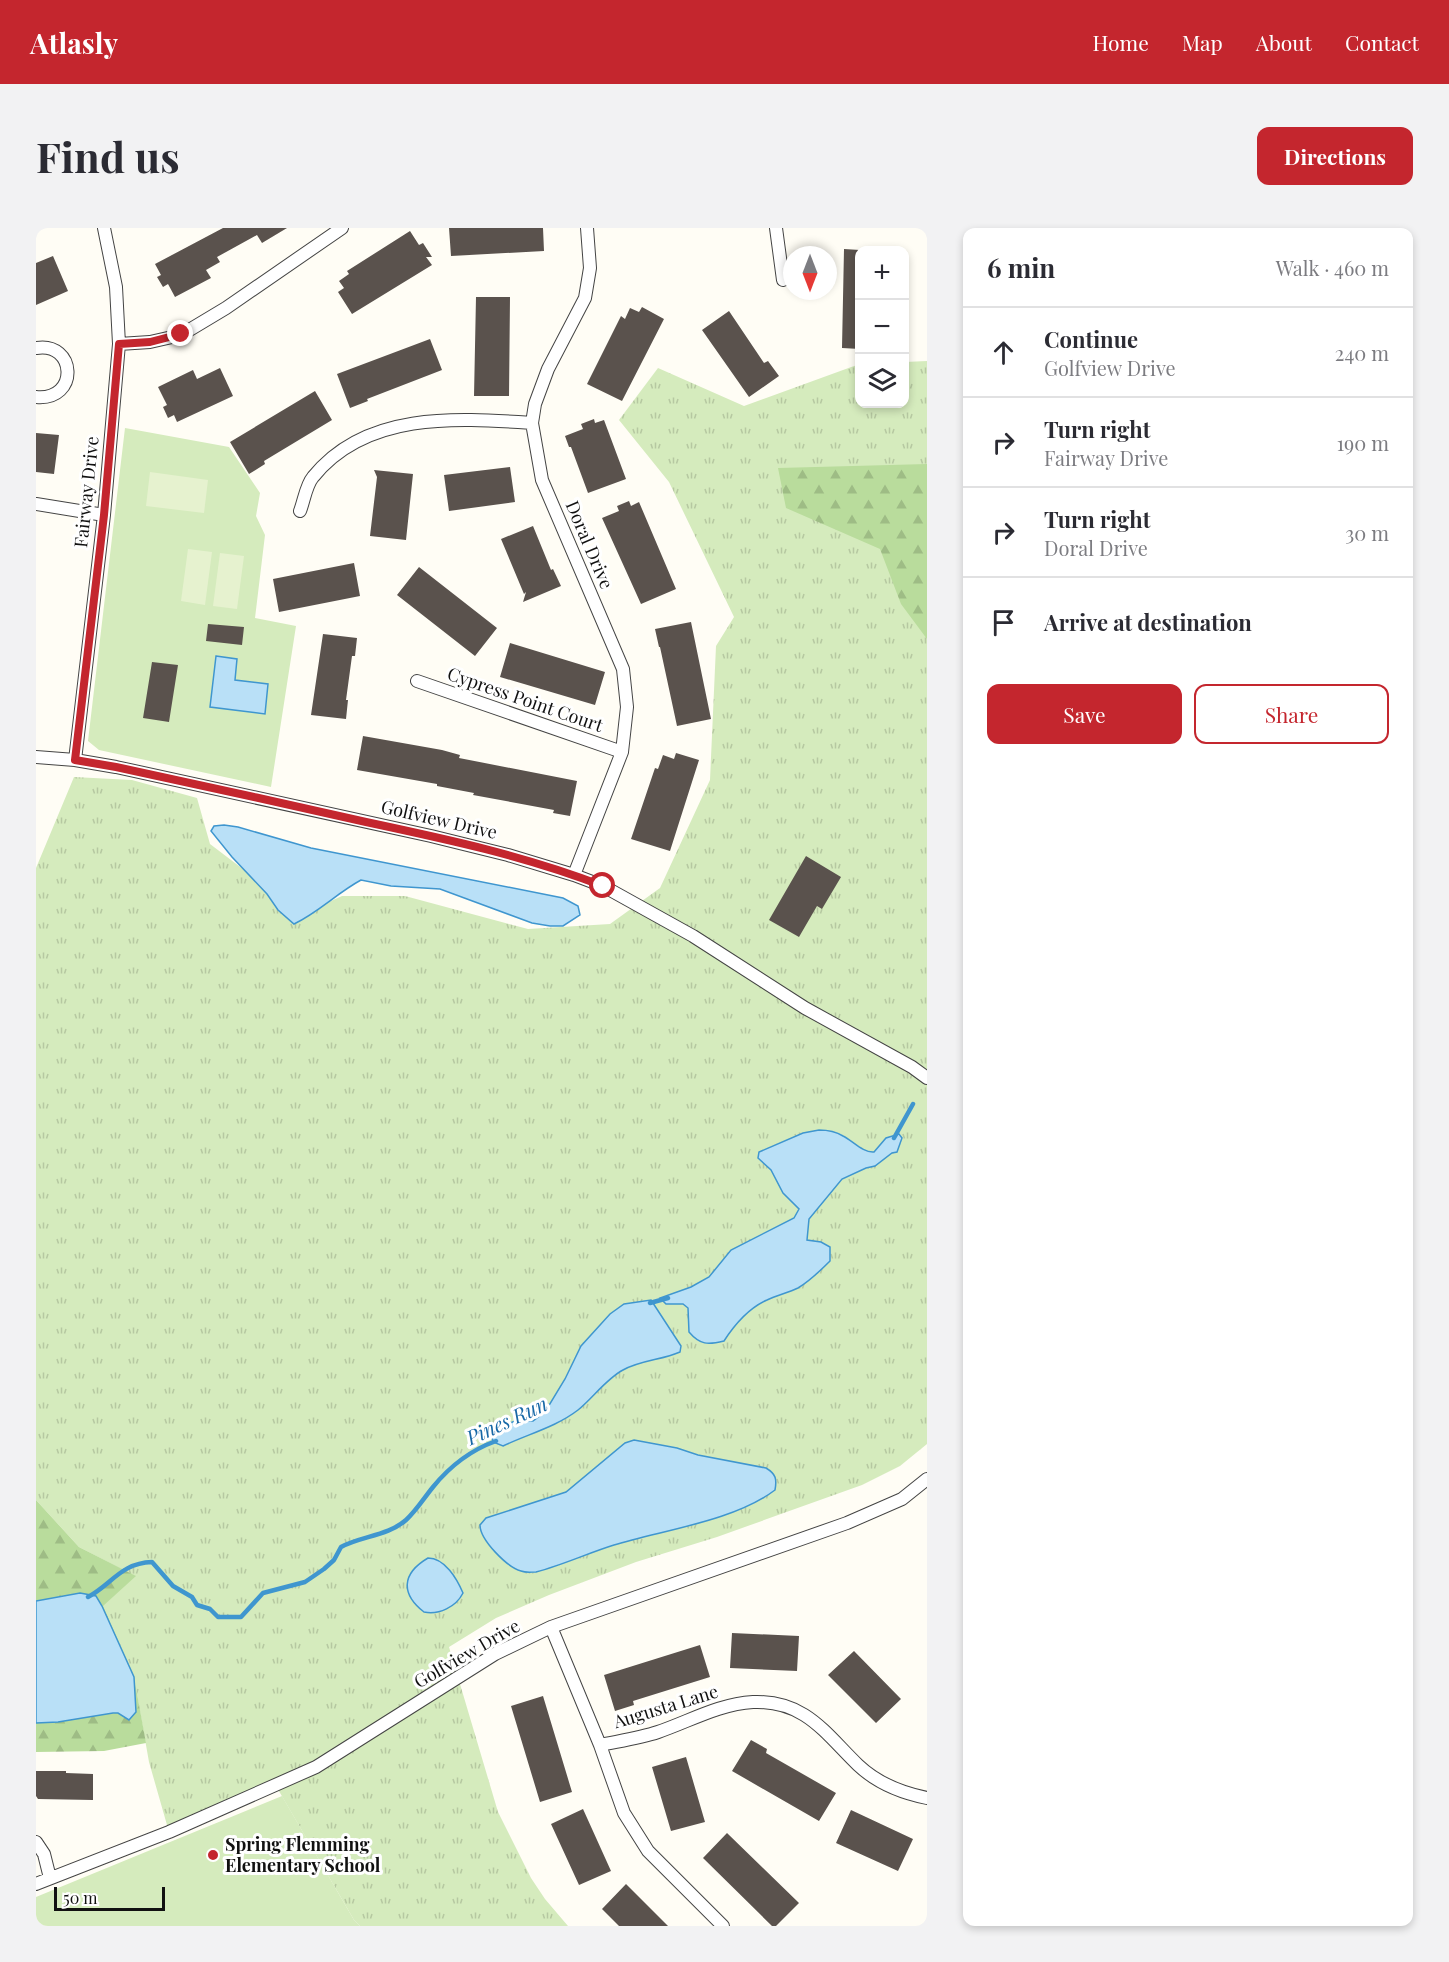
<!DOCTYPE html>
<meta charset="utf-8">
<style>
:root{--surface:#fff;--page:#f2f2f3;--text:#2b2b33;--muted:#7c7c81;--line:#e1e1e2;--accent:#c4262e}
body{margin:0;font-family:"Playfair Display",serif;background:var(--page);color:var(--text)}
.controls{position:absolute;right:18px;top:18px;display:grid;overflow:hidden;border-radius:12px;box-shadow:0 3px 9px #0003}
.controls button{width:54px;height:54px;display:grid;place-items:center;padding:0;border:0;border-bottom:2px solid var(--line);background:var(--surface);color:var(--text);font:30px sans-serif}
.compass{position:absolute;left:747px;top:18px;width:54px;height:54px;border-radius:50%;background:var(--surface);box-shadow:0 3px 9px #0003;rotate:180deg}
.scale{position:absolute;left:18px;bottom:15px;width:111px;box-sizing:border-box;padding-left:6px;border:3px solid #111;border-top:0;font-size:16px;line-height:21px;white-space:nowrap;color:#111;-webkit-text-stroke:4px #fff;paint-order:stroke}
.stop{position:absolute;width:18px;height:18px;margin:-14px;border:4px solid #c4262e;border-radius:50%;background:#fff}
.stop.end{background:#c4262e;border-color:#fff;box-shadow:0 2px 6px #0008}
.list{margin:0;padding:0;list-style:none}
h2{display:flex;justify-content:space-between;align-items:center;height:78px;margin:0;padding:0 24px;font-size:26px}
h2 small{font-size:20px;font-weight:400;color:var(--muted)}
.list li{display:grid;grid-template-columns:39px 1fr auto;gap:18px;align-items:center;box-sizing:border-box;height:90px;padding:0 24px;border-top:2px solid var(--line)}
.list b{display:block;font-size:22px;white-space:nowrap}
.list p{margin:0;font-size:20px;white-space:nowrap;color:var(--muted)}
.list em{font-size:20px;font-style:normal;color:var(--muted)}
.actions{display:flex;gap:12px;padding:18px 24px}
.actions a{flex:1;padding:14px 0;border:2px solid var(--accent);border-radius:12px;text-align:center;font-size:21px;color:var(--accent)}
.actions .main{background:var(--accent);color:#fff}
.icon{flex:none;width:33px;height:33px;fill:none;stroke:currentColor;stroke-width:2;stroke-linecap:round;stroke-linejoin:round}
.map{position:relative;flex:none;width:891px;height:1698px;overflow:hidden;border-radius:12px}
header{display:flex;align-items:center;gap:36px;box-sizing:border-box;height:84px;padding:0 30px;background:var(--accent);color:#fff}
header strong{font-size:28px}
nav{display:flex;gap:33px;margin-inline-start:auto;font-size:21px}
.intro{display:flex;align-items:center;justify-content:space-between;box-sizing:border-box;height:144px;padding:0 36px}
h1{margin:0;font-size:42px}
.button{padding:15px 27px;border-radius:12px;background:var(--accent);color:#fff;font-size:21px;font-weight:700}
main{display:flex;gap:36px;padding:0 36px}
aside{flex:1;background:var(--surface);border-radius:12px;box-shadow:0 3px 9px #0003}
.map>svg:first-child{display:block}
.grass{fill:url(#grass-tufts)}
.forest{fill:url(#forest-firs)}
.park{fill:#d5ebbd}
.pitch{fill:#e6f2cf}
.water{fill:#b9e0f7;stroke:#3f96cf;stroke-width:1.5}
.lines{fill:none;stroke-linecap:round;stroke-linejoin:round}
.stream{stroke:#3f96cf;stroke-width:4.5}
.building{fill:#5a524d}
.minor-casing{stroke:#444;stroke-width:14}
.minor{stroke:#fff;stroke-width:12}
.route{stroke:#c4262e;stroke-width:8}
.poi-dot{fill:#c4262e;stroke:#fff;stroke-width:2}
.labels{text-anchor:middle;stroke-width:6;stroke-linejoin:round;paint-order:stroke}
.street-label{font-size:18px;fill:#111;stroke:#fff}
.poi-label{font-size:18px;font-weight:bold;fill:#111;stroke:#fff;text-anchor:start}
.water-label{font-size:20px;font-style:italic;fill:#1768a6;stroke:#fff}
</style>
<header>
<strong>Atlasly</strong>
<nav><a>Home</a><a>Map</a><a>About</a><a>Contact</a></nav>
</header>
<div class="intro"><h1>Find us</h1><a class="button">Directions</a></div>
<main>
<div class="map">
<svg width="891" height="1698" viewBox="0 0 891 1698">
<defs>
<pattern id="grass-tufts" width="24" height="20" patternUnits="userSpaceOnUse" patternTransform="scale(1.5)"><rect width="24" height="20" fill="#d5ebbd"/><path d="M3 7l-1-3M5 7V3M7 7l1-3M15 17l-1-3M17 17v-4M19 17l1-3" fill="none" stroke="#b6c8a1"/></pattern>
<pattern id="forest-firs" width="22" height="20" patternUnits="userSpaceOnUse" patternTransform="scale(1.5)"><rect width="22" height="20" fill="#b9dc9c"/><path d="M5 1l3.5 6h-7zM16 11l3.5 6h-7z" fill="#9ebc85"/></pattern>
</defs>
<rect width="100%" height="100%" fill="#fffdf5"/>
<!-- grass -->
<path class="grass" d="M891,133V1216L864,1238L826,1257L681,1309L600,1334L513,1367L460,1390L413,1419L462,1584L495,1650L509,1671L532,1698H324L318,1692L240,1558L133,1604L113,1534L99,1455L66,1378L99,1348L43,1319L0,1272V640L38,549L96,552L161,570L174,616L224,654L257,690L306,668H369L492,701L574,696L624,660L674,552L680,418L698,389L633,254L583,192L622,140L708,178L818,138L823,137L824,176H868L869,134Z"/>
<!-- forest -->
<path class="forest" d="M891,236V411L865,376L844,321L750,280L742,240Z
M0,1272L43,1319L100,1348L67,1378L98,1449L110,1515L68,1523L0,1524Z"/>
<!-- park -->
<path class="park" d="M89,200L193,219L224,265L220,288L229,307L219,390L260,398L235,559L63,522L52,513Z
M246,1568L318,1692L324,1698H0V1669Z"/>
<!-- pitch -->
<path class="pitch" d="M114,244L172,252L168,285L110,278Z
M152,321L176,324L169,377L145,373Z
M184,325L208,328L201,381L177,378Z"/>
<!-- water -->
<path class="water" d="M180,428L201,431L199,452L232,456L229,486L174,479Z
M188,597L202,599L275,620L527,670L542,678L544,687L527,698H514L496,695L404,661L355,658L325,652C301,665 283,684 258,696L242,682L231,666L196,629L175,603L178,598Z
M783,902C792,902 799,903 807,908C817,913 827,925 838,924L850,910L863,906L866,910L861,924L856,925L839,938L830,940L806,951L773,991L771,1012L785,1014L794,1019V1033C784,1043 774,1053 762,1060C752,1065 741,1067 731,1072C713,1080 699,1096 688,1113C672,1117 664,1117 653,1104L652,1080L647,1076H630L624,1070L655,1059L673,1049L695,1022L758,990L763,981L747,965L735,942L722,930L723,924L767,905Z
M615,1072L645,1118L644,1124C626,1132 605,1132 587,1142C570,1151 557,1170 542,1182C520,1199 492,1206 467,1218L457,1214L455,1203L479,1193H497L509,1184L529,1151L545,1118L574,1086L588,1076Z
M598,1212L641,1220L662,1227L730,1240C740,1246 741,1251 739,1262C698,1293 627,1302 578,1317C552,1325 527,1337 500,1344C495,1344 490,1345 485,1343C471,1339 444,1312 444,1297L450,1290L530,1264L589,1215Z
M392,1330C409,1330 421,1351 427,1365C420,1379 403,1387 388,1384C365,1366 365,1346 392,1330Z
M44,1365L60,1368L66,1378L98,1449L100,1484L93,1492L82,1485H77L22,1494L0,1495V1373Z"/>
<g class="lines">
<!-- stream -->
<path class="stream" d="M858,910L877,876
M614,1075L632,1070
M52,1369C76,1356 85,1335 116,1334L137,1358L156,1369L161,1377L174,1381L182,1389H205L227,1365L269,1354L288,1341L298,1332L305,1319C325,1308 352,1308 370,1292C380,1283 388,1270 397,1259C414,1238 435,1222 460,1213"/>
</g>
<!-- building -->
<path class="building" d="M187,0H251L226,15L221,7L181,29L184,34L170,42L175,50L139,69L132,56L127,59L121,49L125,47L119,36Z
M413,0H507L508,23L415,28Z
M374,3L383,17L387,15L396,29H390L396,37L316,86L302,64L308,60L303,53L313,46L311,43Z
M808,21L824,22V121L806,120Z
M17,28L32,63L0,77V35Z
M440,69H474L473,168H438Z
M606,79L628,91L586,173L551,156L585,88L589,91L594,80L603,84Z
M693,83L728,135L732,133L743,148L713,169L666,102Z
M394,111L406,142L331,171L332,173L314,180L301,146Z
M184,140L197,168L141,194L138,187L132,190L127,179L131,177L122,159L157,142L161,151Z
M279,163L296,192L228,233L229,236L213,246L194,214Z
M558,191L559,195L568,192L590,251L552,265L535,219H533L529,208L547,201L545,196Z
M0,205L23,207L18,246L0,244Z
M474,239L479,274L413,283L408,247Z
M338,242L377,246L370,312L334,308L341,249Z
M593,273L595,278L603,274L640,361L605,376L566,290L583,283L581,278Z
M497,298L515,342L517,341L525,358L487,374L490,364L488,366L465,311Z
M318,335L324,368L243,384L237,351Z
M383,339L461,400L439,428L361,367Z
M655,394L675,491L641,498L624,419H623L619,401Z
M172,396L208,399L206,417L170,413Z
M287,406L321,410L319,428H316L310,472H312L310,491L275,487Z
M474,415L569,444L559,477L464,449Z
M116,434L142,437L133,494L107,490Z
M327,508L406,522L424,527L423,530L541,553L534,588L517,585L518,582L437,567L438,565L401,558V556L321,542Z
M640,525L663,532L634,623L595,611L619,540L622,541L627,527L638,531Z
M770,628L805,649L786,681L781,678L763,709L733,692Z
M696,1405L763,1408L761,1443L694,1440Z
M664,1417L674,1449L597,1473L598,1477L579,1483L568,1447Z
M818,1423L865,1471L840,1495L792,1447Z
M507,1468L536,1564L504,1574L475,1478Z
M715,1512L731,1521L730,1525L800,1565L783,1593L696,1543Z
M650,1529L669,1594L635,1603L616,1539Z
M0,1543H30V1545L57,1546V1572L2,1571L0,1568Z
M547,1581L575,1643L543,1657L515,1596Z
M815,1582L877,1611L862,1643L800,1615Z
M691,1605L763,1675L740,1698H736L667,1630Z
M590,1656L632,1698H583L566,1681Z"/>
<g class="lines">
<defs>
<path id="minor" d="M740,0L747,52
M83,116L114,114L145,107L190,80L306,0
M0,120C40,113 44,173 0,169
M0,276L68,287
M264,283C268,273 270,257 277,249C330,183 421,190 496,195
M381,453L586,524
M0,529L39,532L80,539L395,608L472,627L538,647L567,658L657,708L769,780L876,839L891,850
M39,532L68,287L83,116L80,59L68,0
M538,647L586,524L591,479L587,441L506,252L496,195L499,176L512,141L549,70L554,40L551,0
M515,1399L564,1517L588,1585L612,1623L687,1698
M564,1517C583,1513 604,1510 622,1504C654,1493 683,1476 717,1474C769,1472 789,1505 822,1537C841,1555 866,1565 891,1570
M0,1614L8,1626L14,1650
M0,1656L133,1604L280,1539L459,1426L515,1399L811,1295L866,1271L891,1251"/>
</defs>
<!-- minor casing -->
<use href="#minor" class="minor-casing"/>
<!-- minor -->
<use href="#minor" class="minor"/>
</g>
<g class="lines">
<!-- route -->
<path class="route" d="M145,106L114,114L83,116L68,287L39,532L80,539C163,557 247,575 330,594C410,611 490,628 567,658"/>
</g>
<!-- markers -->
<circle class="poi-dot" cx="177" cy="1627" r="6"/>
<g class="labels">
<!-- street labels -->
<g class="street-label">
<text transform="translate(51 264) rotate(-84)" y="6">Fairway Drive</text>
<text transform="translate(553 317) rotate(67)" y="6">Doral Drive</text>
<text transform="translate(489 472) rotate(19)" y="6">Cypress Point Court</text>
<text transform="translate(403 592) rotate(13)" y="6">Golfview Drive</text>
<text transform="translate(431 1426) rotate(-30)" y="6">Golfview Drive</text>
<text transform="translate(630 1479) rotate(-17)" y="6">Augusta Lane</text>
</g>
<!-- poi labels -->
<g class="poi-label">
<text x="189" y="1623">Spring Flemming<tspan x="189" dy="21">Elementary School</tspan></text>
</g>
<!-- water labels -->
<g class="water-label">
<text transform="translate(471 1193) rotate(-25)" y="7">Pines Run</text>
</g>
</g>
</svg>
<div class="controls">
<button>+</button>
<button>−</button>
<button><svg class="icon" aria-label="layers" viewBox="0 0 24 24"><path d="M12 4l9 5-9 5-9-5zM3 14l9 5 9-5"/></svg></button>
</div>
<svg class="compass" viewBox="-18 -18 36 36"><path d="M0-13l5 13h-10z" fill="#e53935"/><path d="M0 13l5-13h-10z" fill="#7c7c81"/></svg>
<div class="scale">50 m</div>
<div class="stop" style="left:567px;top:658px"></div>
<div class="stop end" style="left:145px;top:106px"></div>
</div>
<aside>
<h2>6 min<small>Walk · 460 m</small></h2>
<ul class="list">
<li><svg class="icon" aria-label="ahead" viewBox="0 0 24 24"><path d="M12 20V5M6 11l6-6 6 6"/></svg><div><b>Continue</b><p>Golfview Drive</p></div><em>240 m</em></li>
<li><svg class="icon" aria-label="right" viewBox="0 0 24 24"><path d="M7 20v-9h11M14 6l5 5-5 5"/></svg><div><b>Turn right</b><p>Fairway Drive</p></div><em>190 m</em></li>
<li><svg class="icon" aria-label="right" viewBox="0 0 24 24"><path d="M7 20v-9h11M14 6l5 5-5 5"/></svg><div><b>Turn right</b><p>Doral Drive</p></div><em>30 m</em></li>
<li><svg class="icon" aria-label="arrive" viewBox="0 0 24 24"><path d="M6 21V4h12l-3 4 3 4H6"/></svg><div><b>Arrive at destination</b></div></li>
</ul>
<div class="actions"><a class="main">Save</a><a>Share</a></div>
</aside>
</main>
